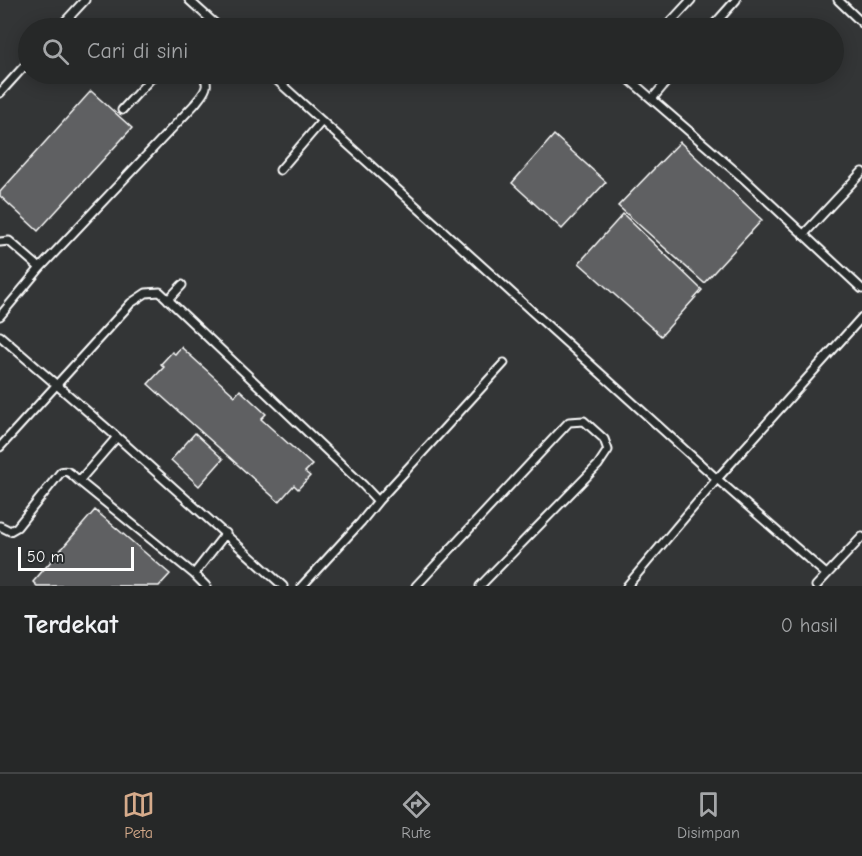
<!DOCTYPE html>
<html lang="id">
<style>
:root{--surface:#262828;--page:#2e3030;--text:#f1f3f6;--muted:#a4a6a8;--line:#424445;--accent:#d6ab8b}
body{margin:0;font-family:"Comic Neue",sans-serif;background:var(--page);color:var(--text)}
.scale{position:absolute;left:18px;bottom:15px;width:116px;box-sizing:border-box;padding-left:6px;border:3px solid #fff;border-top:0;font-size:16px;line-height:21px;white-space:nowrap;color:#fff;-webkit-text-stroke:4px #2a2d2e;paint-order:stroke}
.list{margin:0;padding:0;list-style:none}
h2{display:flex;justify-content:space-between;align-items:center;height:78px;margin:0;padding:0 24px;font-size:26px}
h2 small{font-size:20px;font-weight:400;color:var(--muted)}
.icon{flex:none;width:33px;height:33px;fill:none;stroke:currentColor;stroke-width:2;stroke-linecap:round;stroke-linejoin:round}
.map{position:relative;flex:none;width:862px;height:586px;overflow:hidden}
.search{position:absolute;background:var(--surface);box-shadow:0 3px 15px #0003;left:18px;right:18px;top:18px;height:66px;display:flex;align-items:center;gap:15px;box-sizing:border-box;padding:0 21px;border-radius:33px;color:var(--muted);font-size:22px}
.sheet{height:186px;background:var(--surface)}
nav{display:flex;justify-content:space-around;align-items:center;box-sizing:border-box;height:84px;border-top:2px solid var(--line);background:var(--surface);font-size:16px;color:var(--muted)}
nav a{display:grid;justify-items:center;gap:3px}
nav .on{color:var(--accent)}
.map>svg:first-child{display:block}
.building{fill:#5f6162;stroke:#fff;stroke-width:1.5}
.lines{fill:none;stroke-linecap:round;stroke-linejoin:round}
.service-casing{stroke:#fff;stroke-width:11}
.service{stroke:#2a2d2e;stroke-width:7}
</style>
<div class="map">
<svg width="862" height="586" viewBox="0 0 862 586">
<rect width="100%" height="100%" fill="#333536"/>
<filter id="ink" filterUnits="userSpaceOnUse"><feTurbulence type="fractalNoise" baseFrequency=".0167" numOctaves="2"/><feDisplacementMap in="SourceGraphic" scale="12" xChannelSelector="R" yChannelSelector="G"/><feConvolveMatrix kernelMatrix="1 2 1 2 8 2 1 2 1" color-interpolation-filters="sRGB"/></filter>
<g filter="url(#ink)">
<!-- building -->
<path class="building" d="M91,91L132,128L38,231L0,196V192Z
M554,135L606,182L562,229L512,183Z
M680,142L762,220L704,283L618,206Z
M623,214L702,290L661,336L579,263Z
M181,347L235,396L240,390L266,414L261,419L312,465L305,472L310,476L298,489L294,485L279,502L148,384L164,367L161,364L172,352L175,354Z
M195,433L223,459L199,486L171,460Z
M95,510L170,574L159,586H37L33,582Z"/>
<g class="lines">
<defs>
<path id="service" d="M189,0L220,28
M838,0L862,23
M59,28L85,0
M665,28L691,0
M711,28L736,0
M270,74L717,479L826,574
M629,74L631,81L742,177L862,289
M0,93L28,62
M652,99L673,74
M122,110L155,74
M280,170L322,121
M803,235L862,172
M0,242L9,241L40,268
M168,300L182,285
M0,316L40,268L194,105C202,95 213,85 201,74
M0,336L117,437L283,586
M117,437L79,481L194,574L226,533
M0,447L131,303L146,293L160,292L363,485L378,501L361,522L302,586
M378,501L504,363
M0,526L10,531L17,527L61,472C69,469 73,476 79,481
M194,574L206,586
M416,586L569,422L584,421L604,439L608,450L598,465L480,586
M627,586L717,479L862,317
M816,586L862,537"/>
</defs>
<!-- service casing -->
<use href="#service" class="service-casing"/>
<!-- service -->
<use href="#service" class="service"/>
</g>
</g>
</svg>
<div class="scale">50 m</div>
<div class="search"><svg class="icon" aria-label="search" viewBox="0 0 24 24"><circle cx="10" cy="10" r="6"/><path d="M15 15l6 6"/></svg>Cari di sini</div>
</div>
<section class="sheet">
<h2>Terdekat<small>0 hasil</small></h2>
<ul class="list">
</ul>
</section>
<nav>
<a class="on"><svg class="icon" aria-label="map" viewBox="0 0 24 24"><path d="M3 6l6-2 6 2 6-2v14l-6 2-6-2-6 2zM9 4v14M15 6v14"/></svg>Peta</a>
<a><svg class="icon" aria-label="directions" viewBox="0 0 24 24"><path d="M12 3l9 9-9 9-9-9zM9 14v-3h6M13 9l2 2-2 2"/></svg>Rute</a>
<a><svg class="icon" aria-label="saved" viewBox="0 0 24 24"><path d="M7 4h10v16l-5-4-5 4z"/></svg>Disimpan</a>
</nav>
